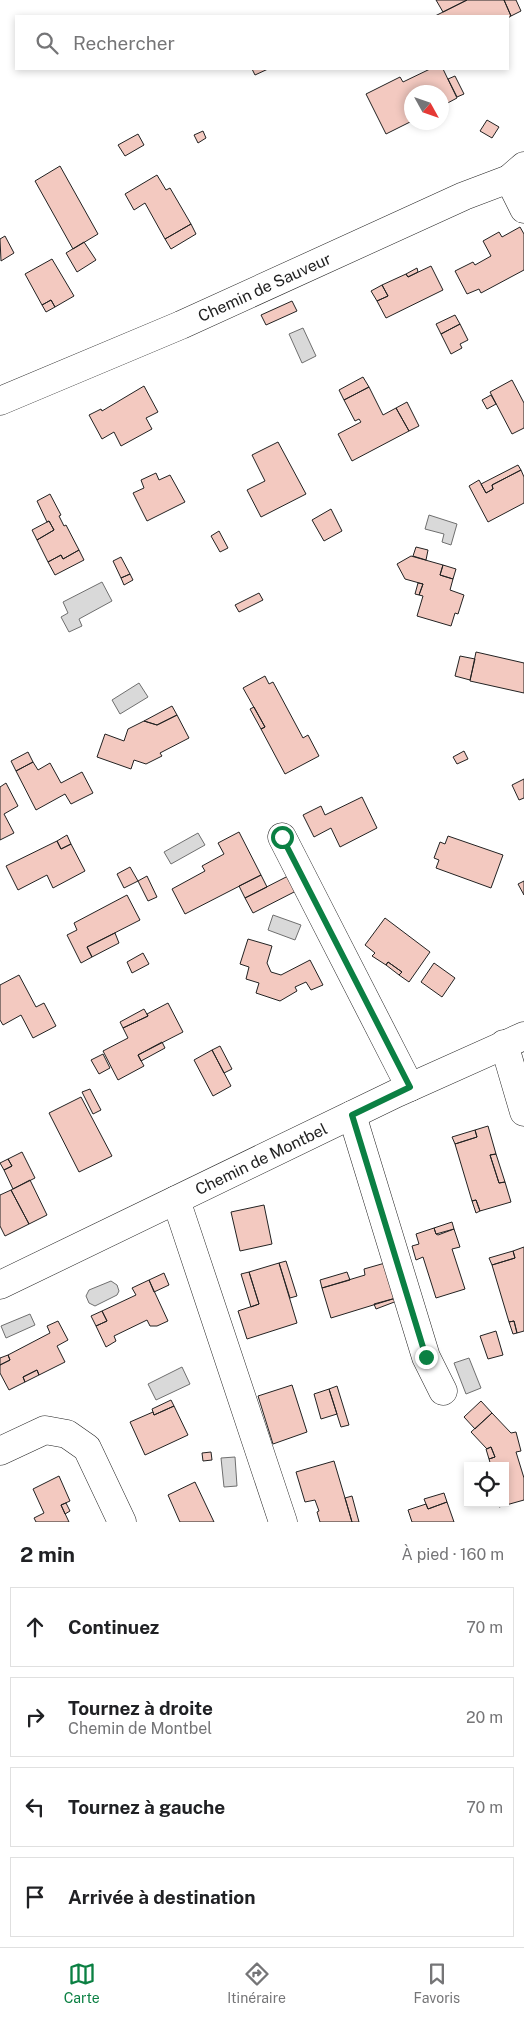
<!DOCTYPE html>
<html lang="fr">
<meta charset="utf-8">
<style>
:root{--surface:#fff;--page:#f2f2f2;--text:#202124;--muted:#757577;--line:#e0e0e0;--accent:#0b8043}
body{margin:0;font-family:"Public Sans",sans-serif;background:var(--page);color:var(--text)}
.controls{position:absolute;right:15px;bottom:15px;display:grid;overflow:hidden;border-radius:0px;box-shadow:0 2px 8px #0003}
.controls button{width:45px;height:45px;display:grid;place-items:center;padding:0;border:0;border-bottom:1px solid var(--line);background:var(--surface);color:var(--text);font:25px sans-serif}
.compass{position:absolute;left:404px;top:85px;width:45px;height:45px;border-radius:50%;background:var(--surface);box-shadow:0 2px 8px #0003;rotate:130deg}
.stop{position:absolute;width:15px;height:15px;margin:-11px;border:4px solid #0b8043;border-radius:50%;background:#fff}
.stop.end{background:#0b8043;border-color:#fff;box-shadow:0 1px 5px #0008}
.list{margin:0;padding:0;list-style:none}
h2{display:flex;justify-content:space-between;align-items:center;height:65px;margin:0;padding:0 20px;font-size:21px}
h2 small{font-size:16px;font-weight:400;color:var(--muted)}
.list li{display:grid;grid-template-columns:32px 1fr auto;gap:15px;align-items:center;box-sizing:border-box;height:80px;margin:0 10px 10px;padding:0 10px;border:1px solid var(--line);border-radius:0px}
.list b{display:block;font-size:19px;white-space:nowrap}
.list p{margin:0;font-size:16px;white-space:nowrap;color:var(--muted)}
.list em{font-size:16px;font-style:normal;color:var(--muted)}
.icon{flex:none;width:28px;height:28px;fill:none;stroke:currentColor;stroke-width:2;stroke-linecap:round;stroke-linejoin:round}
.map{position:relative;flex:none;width:524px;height:1522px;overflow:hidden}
.search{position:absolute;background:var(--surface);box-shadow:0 2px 8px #0003;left:15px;right:15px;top:15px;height:55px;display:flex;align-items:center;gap:12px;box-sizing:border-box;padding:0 18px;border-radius:0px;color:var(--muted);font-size:19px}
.sheet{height:425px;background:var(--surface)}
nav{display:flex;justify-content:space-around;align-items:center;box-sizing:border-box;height:70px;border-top:1px solid var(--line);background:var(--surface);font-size:14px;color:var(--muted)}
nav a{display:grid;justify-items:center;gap:2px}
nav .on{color:var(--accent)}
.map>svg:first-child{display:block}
.water{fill:#d9d9d9;stroke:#6f6f6f}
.building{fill:#f3c9c0;stroke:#222}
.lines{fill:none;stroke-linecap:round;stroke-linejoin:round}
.minor-casing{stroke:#222;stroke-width:29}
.minor{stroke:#fff;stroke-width:28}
.route{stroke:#0b8043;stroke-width:6}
.labels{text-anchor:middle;stroke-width:4;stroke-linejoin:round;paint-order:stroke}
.street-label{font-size:16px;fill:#222;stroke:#fff}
</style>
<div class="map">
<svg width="524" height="1522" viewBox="0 0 524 1522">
<rect width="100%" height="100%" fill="#fff"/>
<!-- water -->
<path class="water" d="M303,328L316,356L302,363L289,334Z
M429,515L457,524L451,545L442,542L444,534L425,529Z
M102,582L112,601L79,619L82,626L69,632L61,617L68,613L63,602Z
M139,683L148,697L120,714L112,700Z
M198,833L205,845L171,864L164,852Z
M273,915L301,925L295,940L268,930Z
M111,1281L117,1285L119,1291L117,1295L95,1306L89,1303L86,1296L89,1290Z
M30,1314L35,1325L6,1338L1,1326Z
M469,1358L481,1388L466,1394L454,1363Z
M182,1367L190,1384L156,1400L148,1384Z
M235,1457L237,1486L224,1487L221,1458Z"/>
<!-- building -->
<path class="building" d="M436,0H467L443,12Z
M467,0H504L511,16L508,18L435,16Z
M504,0H516L521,11L511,16Z
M252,69H268L255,75Z
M430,69H443L457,98L442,106V92H412V121L386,134L366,94L400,77L403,82Z
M455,76L464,94L457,97L448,79Z
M487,120L499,127L492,138L480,131Z
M203,131L206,138L198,143L194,135Z
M138,134L144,145L125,156L118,145Z
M60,166L98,234L73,249L35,181Z
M157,175L166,190L170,188L191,224L165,239L145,203L134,210L125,194Z
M191,224L196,234L171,249L165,239Z
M520,227L524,234V270L481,293L479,289L467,294L455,271L473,262L475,265L491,256L483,241L499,232L502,237Z
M5,236L14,253L1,261L0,239Z
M84,242L96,260L77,272L66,253Z
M52,259L74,296L55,307L51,300L42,305L25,274Z
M431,266L443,290L386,318L377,301L388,296L382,285L406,274L408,277Z
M417,268L418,272L408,277L406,274Z
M382,285L388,296L377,301L371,291Z
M51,300L55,307L46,312L42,305Z
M292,301L297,311L266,325L261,315Z
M455,315L460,324L441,334L436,324Z
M460,324L468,340L460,344L462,348L451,354L441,334Z
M363,377L369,387L344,400L339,390Z
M512,380L524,403V428L512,434L490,392Z
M144,386L158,412L146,418L152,429L121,446L114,432L102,439L89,415L101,409L102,411Z
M369,387L383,415L396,408L409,431L352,461L338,434L361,422L359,419L355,421L344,400Z
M491,395L496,404L487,409L482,400Z
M407,402L419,426L409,431L396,408Z
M278,442L306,494L261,517L247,490L265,481L252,455Z
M518,465L521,470L492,485L493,489L486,493L481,484Z
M521,470L524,477V503L488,522L469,486L479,480L486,493L493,489L492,485Z
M156,473L159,480L170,475L185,502L147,521L133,493L144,488L141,480Z
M50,494L61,515L59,516L64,526L66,525L79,550L63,559L61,555L48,562L37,540L54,530L49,521L47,522L37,501Z
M331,509L342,531L324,541L312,520Z
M49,521L54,530L37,540L32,530Z
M219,531L228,548L220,552L211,536Z
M416,547L428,550L426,560L413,556Z
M79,550L84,560L55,575L48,562L61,555L63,559Z
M411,556L443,565L440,575L453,579L450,590L464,595L458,614L455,613L451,626L417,616L423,596L419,595L423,584L405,579L397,564Z
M121,557L130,574L121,578L113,561Z
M443,565L456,569L453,579L440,575Z
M130,574L133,580L124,585L121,578Z
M418,583L423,584L419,595L415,594Z
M259,593L263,600L239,612L235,605Z
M476,652L524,663V693L470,681Z
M460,656L475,659L470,680L455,676Z
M265,676L269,684L273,682L303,738L308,735L319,756L285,774L261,729L265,727L243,688Z
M172,706L177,715L157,725L144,721Z
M254,707L265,727L261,729L250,709Z
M177,715L189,738L160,753L162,756L146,764L134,760L131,769L97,757L105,734L124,741L128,729L144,721L157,725Z
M464,751L468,759L457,764L453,757Z
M28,752L33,762L16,771L11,761Z
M33,762L38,770L50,763L61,783L82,772L93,793L71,804L65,794L36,810L16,771Z
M524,779V798L519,800L512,785Z
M6,783L18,806L4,814L14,833L0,840V787Z
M362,797L377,828L340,847L331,828L314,837L303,815L321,806L325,815Z
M239,832L261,875L185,914L172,889L205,871L202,866L224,854L218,843Z
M67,835L71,844L61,849L57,841Z
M448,836L503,855L491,888L436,868L439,860L434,858L440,842L445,844Z
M57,841L61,849L71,844L85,871L53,888L47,875L18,890L6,866Z
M130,867L138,881L124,888L117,874Z
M261,875L267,887L245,898L239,886Z
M290,875L298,890L253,913L245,898Z
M147,876L157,897L148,901L138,881Z
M524,881V895L518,884Z
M127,895L140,920L87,947L92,957L81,963L67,935L77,930L74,923Z
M385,918L430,952L409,982L399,975L402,972L388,962L386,965L372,956L375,953L365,945Z
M115,933L119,943L92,957L87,947Z
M248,939L272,946L267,963L271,972L281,975L310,960L323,985L311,990L306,982L295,987L297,991L280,1001L256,993L259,983L246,979L249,967L240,964Z
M143,953L149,964L132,973L127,962Z
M388,962L402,972L399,975L386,965Z
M434,963L455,978L442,997L421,982Z
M19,975L36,1007L44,1003L56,1026L33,1038L21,1015L3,1025L0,1020V985Z
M168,1003L183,1032L138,1055L144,1066L118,1080L103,1051L128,1038L123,1028L148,1016L147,1014Z
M144,1009L148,1016L123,1028L120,1022Z
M162,1042L165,1048L141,1061L138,1055Z
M220,1046L232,1069L224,1073L212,1050Z
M212,1050L231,1086L213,1096L194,1060Z
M103,1054L110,1068L99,1074L91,1060Z
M90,1089L101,1110L93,1114L82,1092Z
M81,1097L112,1156L79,1172L49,1113Z
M488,1126L496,1154L490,1155L499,1183L505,1182L511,1202L480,1211L476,1200L472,1201L455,1144L477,1137L475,1130Z
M475,1130L477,1137L455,1144L452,1137Z
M22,1152L35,1178L13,1189L4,1170L12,1166L8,1159Z
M496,1154L505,1182L499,1183L490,1155Z
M8,1159L12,1166L4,1170L0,1163Z
M30,1180L47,1215L29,1224L11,1190Z
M11,1190L29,1224L5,1236L0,1226V1195Z
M476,1200L480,1211L476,1213L472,1201Z
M264,1205L272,1244L240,1251L231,1212Z
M452,1222L454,1229L436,1234L434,1228Z
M434,1228L436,1234L438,1235L454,1229L460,1247L452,1249L465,1289L436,1298L423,1257L416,1260L412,1246L419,1244L416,1234Z
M524,1247V1331L517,1333L514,1321L509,1322L492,1265L515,1258L513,1251Z
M513,1251L515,1258L492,1265L489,1258Z
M286,1261L297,1296L290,1298L279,1263Z
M279,1263L297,1323L247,1339L238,1311L259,1304L249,1272Z
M385,1263L396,1298L331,1318L322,1288L365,1275L364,1269Z
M249,1272L259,1304L251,1307L241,1274Z
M347,1272L350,1280L322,1288L320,1280Z
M164,1273L169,1285L154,1292L149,1280Z
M149,1280L168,1321L157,1326H150L147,1320L114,1336L116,1341L106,1347L96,1326L107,1321L102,1311L136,1295L132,1288Z
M396,1298L397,1301L376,1309L374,1304Z
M102,1311L107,1321L96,1326L91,1316Z
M58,1321L68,1340L57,1346L65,1362L39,1375L37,1370L23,1377L25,1382L9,1390L0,1373V1365L10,1360L8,1355L50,1333L47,1326Z
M514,1321L517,1333L513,1334L509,1322Z
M496,1331L503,1355L488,1359L480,1336Z
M8,1355L10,1360L0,1365V1358Z
M37,1370L39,1375L25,1382L23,1377Z
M292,1385L307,1432L273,1444L258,1396Z
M337,1386L349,1425L341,1427L329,1389Z
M329,1389L337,1414L321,1419L314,1394Z
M171,1400L174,1406L154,1415L152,1409Z
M481,1401L492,1413L475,1429L464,1417Z
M174,1406L188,1435L145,1455L130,1422L153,1412L154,1415Z
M492,1413L511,1433L516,1432L521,1451L516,1452L524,1478V1500L499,1507L498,1503H505V1466H491L489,1459L495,1457L491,1447L487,1449L471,1432Z
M491,1447L495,1457L489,1459L486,1449Z
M211,1452L212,1460L203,1461L202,1453Z
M334,1461L345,1498L352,1522H320L317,1512L319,1511L315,1500L305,1502L296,1472Z
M59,1476L70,1501L61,1505L69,1522H36L34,1518L44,1513L33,1489Z
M195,1482L214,1522H180L179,1520L168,1495Z
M444,1493L447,1502L428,1509L424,1499Z
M352,1496L359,1522H352L345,1498Z
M447,1502L454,1522H412L408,1510L426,1504L428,1509Z
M66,1503L70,1511L65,1514L61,1505Z"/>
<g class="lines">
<defs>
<g id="minor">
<path d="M509,179L524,209"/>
<path id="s1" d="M0,401L181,325L464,196L509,179L524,166"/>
<path d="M282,837L410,1087"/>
<path d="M504,1044L524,1112"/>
<path d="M352,1115L426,1357L443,1391"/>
<path d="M176,1200L283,1522"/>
<path id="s2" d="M0,1285L397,1093L524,1036"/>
<path d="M0,1451L45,1430L67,1434L87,1448L122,1522"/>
</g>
</defs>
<!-- minor casing -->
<use href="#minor" class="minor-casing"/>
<!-- minor -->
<use href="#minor" class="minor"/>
</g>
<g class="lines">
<!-- route -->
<path class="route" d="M282,837L410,1087L352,1115L426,1357"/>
</g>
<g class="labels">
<!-- street labels -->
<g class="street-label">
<text dy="6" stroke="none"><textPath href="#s1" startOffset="288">Chemin de Sauveur</textPath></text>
<text dy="6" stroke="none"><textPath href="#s2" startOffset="290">Chemin de Montbel</textPath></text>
</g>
</g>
</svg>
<div class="controls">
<button><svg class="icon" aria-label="locate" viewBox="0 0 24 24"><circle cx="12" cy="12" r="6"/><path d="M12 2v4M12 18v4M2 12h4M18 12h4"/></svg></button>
</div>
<svg class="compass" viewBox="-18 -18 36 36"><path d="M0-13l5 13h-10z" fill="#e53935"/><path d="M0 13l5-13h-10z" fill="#757577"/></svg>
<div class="stop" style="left:282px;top:837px"></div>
<div class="stop end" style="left:426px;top:1357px"></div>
<div class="search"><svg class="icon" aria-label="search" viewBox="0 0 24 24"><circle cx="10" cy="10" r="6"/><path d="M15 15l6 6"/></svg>Rechercher</div>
</div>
<section class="sheet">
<h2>2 min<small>À pied · 160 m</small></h2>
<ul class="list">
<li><svg class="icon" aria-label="ahead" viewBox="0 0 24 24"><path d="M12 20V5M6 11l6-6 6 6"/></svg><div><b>Continuez</b></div><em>70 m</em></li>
<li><svg class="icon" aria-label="right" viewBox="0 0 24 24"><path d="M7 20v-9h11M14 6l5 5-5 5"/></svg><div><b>Tournez à droite</b><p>Chemin de Montbel</p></div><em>20 m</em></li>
<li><svg class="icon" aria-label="left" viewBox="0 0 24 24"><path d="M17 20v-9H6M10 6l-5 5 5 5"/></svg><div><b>Tournez à gauche</b></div><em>70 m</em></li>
<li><svg class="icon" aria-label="arrive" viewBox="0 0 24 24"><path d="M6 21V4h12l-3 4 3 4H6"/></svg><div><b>Arrivée à destination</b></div></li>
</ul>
</section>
<nav>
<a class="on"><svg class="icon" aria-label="map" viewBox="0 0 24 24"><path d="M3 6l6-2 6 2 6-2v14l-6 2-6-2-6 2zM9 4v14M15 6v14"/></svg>Carte</a>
<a><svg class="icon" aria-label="directions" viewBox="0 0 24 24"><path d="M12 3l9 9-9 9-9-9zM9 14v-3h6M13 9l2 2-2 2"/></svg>Itinéraire</a>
<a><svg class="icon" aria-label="saved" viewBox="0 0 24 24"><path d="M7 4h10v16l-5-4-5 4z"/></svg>Favoris</a>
</nav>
